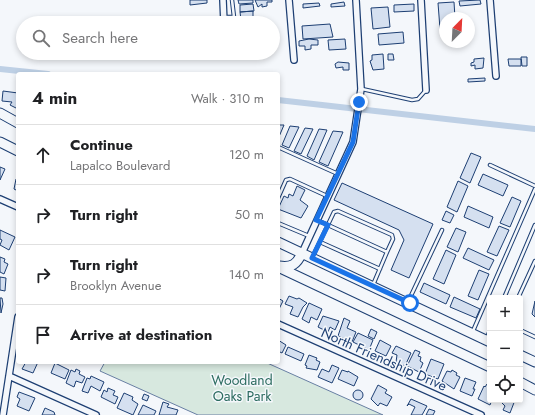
<!DOCTYPE html>
<meta charset="utf-8">
<style>
:root{--surface:#fff;--page:#f2f2f2;--text:#202124;--muted:#757577;--line:#e0e0e0}
body{margin:0;font-family:Jost,sans-serif;background:var(--page);color:var(--text)}
.controls{position:absolute;right:12px;bottom:12px;display:grid;overflow:hidden;border-radius:4px;box-shadow:0 2px 6px #0003}
.controls button{width:36px;height:36px;display:grid;place-items:center;padding:0;border:0;border-bottom:1px solid var(--line);background:var(--surface);color:var(--text);font:20px sans-serif}
.compass{position:absolute;left:439px;top:12px;width:36px;height:36px;border-radius:50%;background:var(--surface);box-shadow:0 2px 6px #0003;rotate:24deg}
.stop{position:absolute;width:12px;height:12px;margin:-9px;border:3px solid #1a73e8;border-radius:50%;background:#fff}
.stop.end{background:#1a73e8;border-color:#fff;box-shadow:0 1px 4px #0008}
.list{margin:0;padding:0;list-style:none}
h2{display:flex;justify-content:space-between;align-items:center;height:52px;margin:0;padding:0 16px;font-size:17px}
h2 small{font-size:13px;font-weight:400;color:var(--muted)}
.list li{display:grid;grid-template-columns:26px 1fr auto;gap:12px;align-items:center;box-sizing:border-box;height:60px;padding:0 16px;border-top:1px solid var(--line)}
.list b{display:block;font-size:15px;white-space:nowrap}
.list p{margin:0;font-size:13px;white-space:nowrap;color:var(--muted)}
.list em{font-size:13px;font-style:normal;color:var(--muted)}
.icon{flex:none;width:22px;height:22px;fill:none;stroke:currentColor;stroke-width:2;stroke-linecap:round;stroke-linejoin:round}
.map{position:relative;flex:none;width:535px;height:415px;overflow:hidden}
.search{position:absolute;background:var(--surface);box-shadow:0 2px 6px #0003;left:16px;top:16px;width:264px;height:44px;display:flex;align-items:center;gap:10px;box-sizing:border-box;padding:0 14px;border-radius:22px;color:var(--muted);font-size:15px}
.panel{position:absolute;background:var(--surface);box-shadow:0 2px 6px #0003;left:16px;top:72px;width:264px;height:292px;border-radius:4px}
.map>svg:first-child{display:block}
.green{fill:#d7e8df;stroke:#687fa3}
.lines{fill:none;stroke-linecap:round;stroke-linejoin:round}
.canal{stroke:#bed0e5;stroke-width:6}
.building{fill:#d5e0f0;stroke:#1d3f73}
.lane-casing{stroke:#1d3f73;stroke-width:4.5}
.street-casing{stroke:#1d3f73;stroke-width:8}
.primary-casing{stroke:#1d3f73;stroke-width:11}
.lane{stroke:#f4f7fb;stroke-width:2.5}
.street{stroke:#f4f7fb;stroke-width:5.5}
.primary{stroke:#f4f7fb;stroke-width:9}
.route{stroke:#1a73e8;stroke-width:5}
.labels{text-anchor:middle;stroke-width:3;stroke-linejoin:round;paint-order:stroke}
.street-label{font-size:14px;fill:#1d3f73;stroke:#f4f7fb}
.park-label{font-size:14px;fill:#2c6c60;stroke:#f4f7fb}
</style>
<div class="map">
<svg width="535" height="415" viewBox="0 0 535 415">
<rect width="100%" height="100%" fill="#f4f7fb"/>
<!-- green -->
<path class="green" d="M105,362H265L383,415H198L100,371Z"/>
<g class="lines">
<!-- canal -->
<path class="canal" d="M0,69L48,74
M278,100L535,129"/>
</g>
<!-- building -->
<path class="building" d="M190,0H207V3L190,5Z
M238,0H253V3L239,4Z
M255,0H272V2H267V6L262,7V4L258,7Z
M480,0L481,4L460,6L459,1Z
M344,2L345,6L331,7V4Z
M454,2L455,18H445V28L440,29L438,3Z
M319,3L320,6L303,8V4Z
M253,4L254,11L240,12V5Z
M414,4V11L394,12V5Z
M388,7L390,27L373,29L371,8Z
M253,11V19L241,20L240,12Z
M330,24L333,37L303,39L302,26Z
M403,32L404,43L379,45L378,34Z
M309,39L318,40V45H311V49L305,50V46H299V41Z
M345,39L346,49L329,50L328,40Z
M383,54L384,69L373,70L370,61L372,60V55Z
M388,54H393L394,60H388Z
M521,57H527V66H522Z
M484,58L483,68L475,69V65L471,66V63L474,62V59Z
M508,59H521V66H509Z
M338,62L349,63V70H343V67L336,68L335,64Z
M485,78V81L468,82V79Z
M3,91L18,93V109L10,105L12,102L2,101Z
M279,125H284L278,139V127Z
M290,126L299,127L289,148L282,145Z
M305,128L313,129L301,154L294,151Z
M319,129L327,130L314,160L307,156Z
M333,131L343,132L328,166L319,162Z
M471,153L481,157L470,183L460,178Z
M0,167L5,169L0,180Z
M483,174L508,185L503,196L478,185Z
M16,179L18,180V191L14,189Z
M458,181L468,186L457,212L447,207Z
M342,183L433,224L409,278L391,270L404,240L399,230L334,200Z
M297,186L305,190L300,200L308,206L301,218L278,209L284,196L288,198L289,194L293,196Z
M512,197L521,201L510,227L500,223Z
M468,206L493,217L489,228L464,217Z
M446,211L454,215L450,223L442,220Z
M499,226L509,230L497,256L487,252Z
M456,228L466,232L458,252L447,247Z
M0,230L15,237L9,250L0,245L2,240L0,239Z
M468,248L494,260L489,270L463,258Z
M446,250L456,255L444,284L433,279Z
M0,257L5,259L4,262L8,264L4,274L0,272Z
M479,270L489,274L478,300L468,296Z
M0,277L6,278L5,291L0,290Z
M424,283L450,295L446,304L420,292Z
M289,296L297,299L299,298L307,303L303,307L298,317L290,314L293,307L285,304Z
M454,297L480,309L476,318L450,307Z
M0,298H2L3,304L1,313Z
M278,298L283,301L279,309L278,308Z
M535,301V317L532,314Z
M309,303L322,309L317,320L311,317L309,323L302,319Z
M323,316L339,321L335,330L330,327L328,332L318,327Z
M344,318L350,321L347,328L356,332L352,342L338,336Z
M371,329L377,332L374,339L368,336Z
M358,333L373,340L369,350L353,342Z
M278,340L286,345L282,353L278,351Z
M380,340L391,346L386,356L375,351Z
M396,346L411,353L405,366L396,362L397,355L392,353Z
M288,347L304,354L301,361L285,354Z
M415,350L420,352L418,356L421,357L420,361L423,363L419,372L407,366Z
M309,355L317,358L316,360L320,362L317,370L306,368L307,366L305,365Z
M431,359L444,364L438,379L425,374Z
M26,362H38L33,373L22,369Z
M55,363L69,370L65,379L51,373Z
M332,365L339,368L332,383L318,377L322,369L329,372Z
M76,369L80,371L79,374L85,377L82,383L76,381L74,387L66,383L71,370L75,372Z
M342,370L348,372V371L358,377L354,386L338,379Z
M452,370L457,373L456,375L460,377L454,389L442,381L447,371L451,372Z
M91,376L104,382L100,391L91,386L88,393L82,391L87,378L90,379Z
M465,378L476,382L473,389H475L472,396L460,391Z
M487,384L490,385V400H492L490,405L478,399L484,386L485,387Z
M378,385L387,390L385,393L392,397L387,406L380,403L378,406L371,399Z
M108,388L115,391L113,395L118,397L115,404L101,397L104,390L107,392Z
M353 395a5 5 0 1 1 10 0a5 5 0 1 1-10 0Z
M19,392L35,398L29,411L17,406L20,399L17,397Z
M124,393L133,397L132,400L138,404L133,415L117,408Z
M144,394L149,396L147,401L142,399Z
M411,399L427,406L422,415H411L415,407L409,404L407,406Z
M499,400H515L510,413L503,410L505,406Z
M163,402L169,404L167,407L178,410L176,415H159Z
M143,405L156,411L154,415H138Z
M45,408L54,412L55,415H42Z
M429,409L435,411L433,415H426Z"/>
<g class="lines">
<defs>
<path id="lane" d="M224,17H234L232,0
M362,89L412,100L418,99L426,90
M278,147L338,174
M490,165L535,186
M278,198L286,180L290,179L327,196
M317,220L387,252L373,285
M278,223L309,236
M320,242L380,269
M313,256L334,212L338,211L392,235L393,239L387,252
M504,298L535,225
M518,298L535,261
M408,302L442,230
M520,330L535,337
M473,331L535,189
M487,338L490,330"/>
<path id="street" d="M223,0L224,23
M289,0L294,60
M421,0L426,90
M490,0L496,76
M227,53V55
M0,199L18,207
M302,253L353,142L361,89L356,0
M278,324L481,415
M9,376L96,415
M3,415L18,317"/>
<path id="primary" d="M0,113L18,123
M0,142L18,151
M278,242L490,342
M279,266C292,268 297,264 302,253
M278,267L490,367
M520,355L535,362
M520,382L535,390"/>
</defs>
<!-- lane casing -->
<use href="#lane" class="lane-casing"/>
<!-- street casing -->
<use href="#street" class="street-casing"/>
<!-- primary casing -->
<use href="#primary" class="primary-casing"/>
<!-- lane -->
<use href="#lane" class="lane"/>
<!-- street -->
<use href="#street" class="street"/>
<!-- primary -->
<use href="#primary" class="primary"/>
</g>
<g class="lines">
<!-- route -->
<path class="route" d="M359,102L353,142L316,220L328,225L312,258L410,303"/>
</g>
<g class="labels">
<!-- street labels -->
<g class="street-label">
<text transform="translate(384 359) rotate(24)" y="5">North Friendship Drive</text>
</g>
<!-- park labels -->
<g class="park-label">
<text x="242" y="385">Woodland<tspan x="242" dy="16">Oaks Park</tspan></text>
</g>
</g>
</svg>
<div class="controls">
<button>+</button>
<button>−</button>
<button><svg class="icon" aria-label="locate" viewBox="0 0 24 24"><circle cx="12" cy="12" r="6"/><path d="M12 2v4M12 18v4M2 12h4M18 12h4"/></svg></button>
</div>
<svg class="compass" viewBox="-18 -18 36 36"><path d="M0-13l5 13h-10z" fill="#e53935"/><path d="M0 13l5-13h-10z" fill="#757577"/></svg>
<div class="stop" style="left:410px;top:303px"></div>
<div class="stop end" style="left:359px;top:102px"></div>
<div class="search"><svg class="icon" aria-label="search" viewBox="0 0 24 24"><circle cx="10" cy="10" r="6"/><path d="M15 15l6 6"/></svg>Search here</div>
<section class="panel">
<h2>4 min<small>Walk · 310 m</small></h2>
<ul class="list">
<li><svg class="icon" aria-label="ahead" viewBox="0 0 24 24"><path d="M12 20V5M6 11l6-6 6 6"/></svg><div><b>Continue</b><p>Lapalco Boulevard</p></div><em>120 m</em></li>
<li><svg class="icon" aria-label="right" viewBox="0 0 24 24"><path d="M7 20v-9h11M14 6l5 5-5 5"/></svg><div><b>Turn right</b></div><em>50 m</em></li>
<li><svg class="icon" aria-label="right" viewBox="0 0 24 24"><path d="M7 20v-9h11M14 6l5 5-5 5"/></svg><div><b>Turn right</b><p>Brooklyn Avenue</p></div><em>140 m</em></li>
<li><svg class="icon" aria-label="arrive" viewBox="0 0 24 24"><path d="M6 21V4h12l-3 4 3 4H6"/></svg><div><b>Arrive at destination</b></div></li>
</ul>
</section>
</div>
